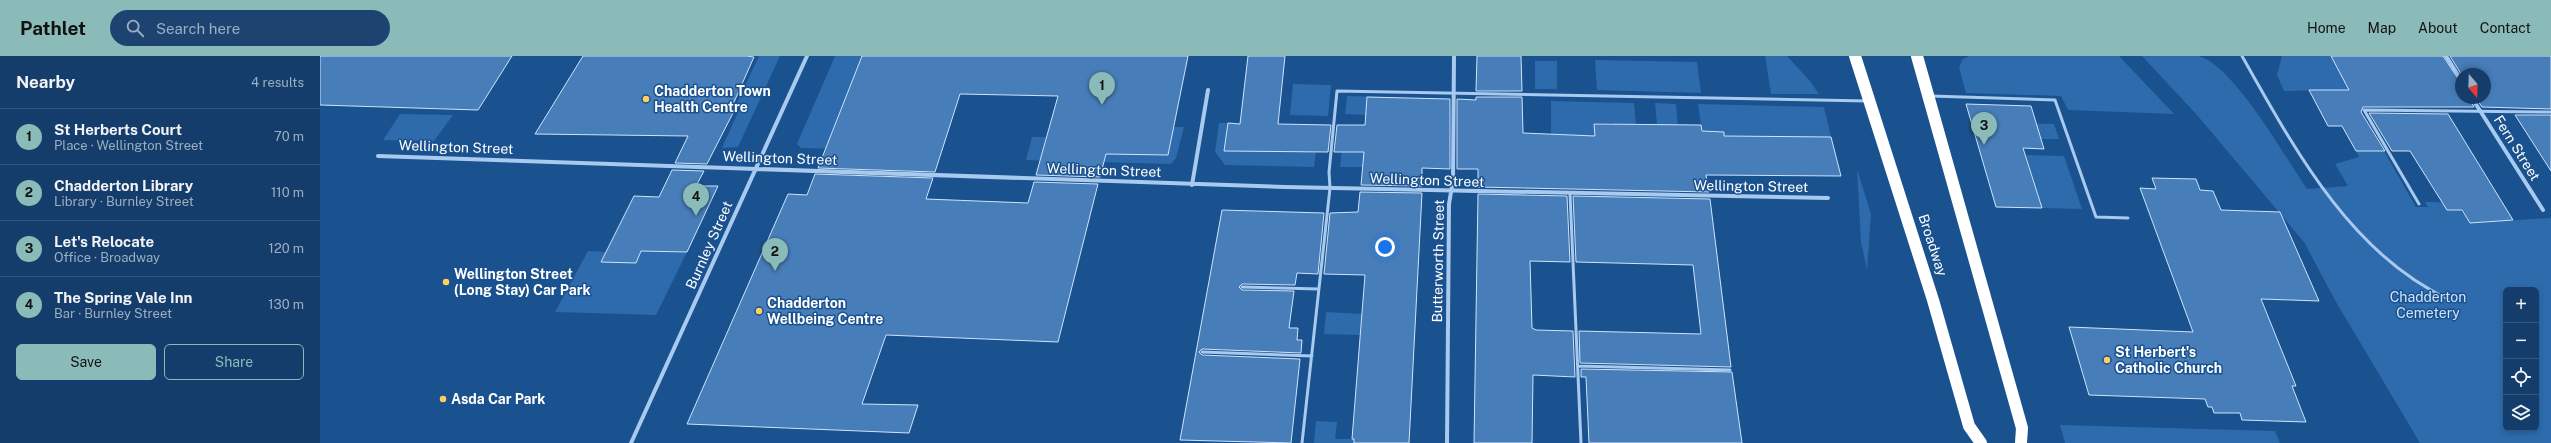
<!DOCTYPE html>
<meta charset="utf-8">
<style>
:root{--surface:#143d6b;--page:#1d4471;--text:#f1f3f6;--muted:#9daec1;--line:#33567e;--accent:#8bbbb9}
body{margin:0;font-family:"Public Sans",sans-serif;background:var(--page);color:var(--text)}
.controls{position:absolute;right:12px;bottom:12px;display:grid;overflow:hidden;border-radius:6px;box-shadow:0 2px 6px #0003}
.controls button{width:36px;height:36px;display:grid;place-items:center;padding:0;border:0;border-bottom:1px solid var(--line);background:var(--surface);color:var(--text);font:20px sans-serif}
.compass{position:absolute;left:2135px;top:12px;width:36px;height:36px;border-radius:50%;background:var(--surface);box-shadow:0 2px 6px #0003;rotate:161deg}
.you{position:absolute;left:1065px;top:191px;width:14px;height:14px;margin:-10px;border:3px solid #fff;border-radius:50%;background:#1a73e8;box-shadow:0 0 0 6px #1a73e833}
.badge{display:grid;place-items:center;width:26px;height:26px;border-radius:50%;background:var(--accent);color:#111;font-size:13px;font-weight:700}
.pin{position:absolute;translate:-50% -33px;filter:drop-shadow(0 1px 2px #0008)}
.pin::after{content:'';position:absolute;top:21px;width:14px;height:12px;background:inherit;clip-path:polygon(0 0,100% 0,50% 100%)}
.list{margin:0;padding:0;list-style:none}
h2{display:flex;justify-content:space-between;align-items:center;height:52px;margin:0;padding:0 16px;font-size:17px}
h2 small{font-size:13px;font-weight:400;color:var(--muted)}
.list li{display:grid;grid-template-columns:26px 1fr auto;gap:12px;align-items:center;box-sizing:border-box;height:56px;padding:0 16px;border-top:1px solid var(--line)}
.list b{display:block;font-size:15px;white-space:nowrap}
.list p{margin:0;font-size:13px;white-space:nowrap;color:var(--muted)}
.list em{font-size:13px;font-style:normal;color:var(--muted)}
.actions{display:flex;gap:8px;padding:12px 16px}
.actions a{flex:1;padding:9px 0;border:1px solid var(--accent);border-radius:6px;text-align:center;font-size:14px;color:var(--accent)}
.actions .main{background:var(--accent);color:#111}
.icon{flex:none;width:22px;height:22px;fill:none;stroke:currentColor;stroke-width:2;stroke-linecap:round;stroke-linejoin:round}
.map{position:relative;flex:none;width:2231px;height:387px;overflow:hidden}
header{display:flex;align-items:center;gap:24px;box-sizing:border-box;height:56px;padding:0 20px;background:var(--accent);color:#111}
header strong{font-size:19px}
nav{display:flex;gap:22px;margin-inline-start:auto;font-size:14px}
.search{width:280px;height:36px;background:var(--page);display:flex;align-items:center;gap:10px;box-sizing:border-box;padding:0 14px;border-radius:22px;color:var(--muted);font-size:15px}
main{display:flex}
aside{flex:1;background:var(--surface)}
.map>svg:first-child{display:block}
.green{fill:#2d6bad;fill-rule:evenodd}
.building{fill:#477db8;stroke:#cee4fa}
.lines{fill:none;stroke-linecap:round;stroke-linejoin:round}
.lane{stroke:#a8caee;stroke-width:3}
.street{stroke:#a8caee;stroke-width:4}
.highway{stroke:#fff;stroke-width:12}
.poi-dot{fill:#ffce65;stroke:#1a518f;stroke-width:1.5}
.labels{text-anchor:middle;stroke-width:3;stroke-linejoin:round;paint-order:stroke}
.poi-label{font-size:14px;font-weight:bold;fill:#fff;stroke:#1a518f;text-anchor:start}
.street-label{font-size:14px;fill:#fff;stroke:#1a518f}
.park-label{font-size:14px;fill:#cee4fa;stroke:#1a518f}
</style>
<header>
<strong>Pathlet</strong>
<div class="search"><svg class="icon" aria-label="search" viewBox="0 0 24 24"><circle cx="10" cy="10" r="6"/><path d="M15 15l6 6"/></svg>Search here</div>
<nav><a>Home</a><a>Map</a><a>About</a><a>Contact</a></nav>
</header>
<main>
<aside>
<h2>Nearby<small>4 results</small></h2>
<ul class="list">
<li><span class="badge">1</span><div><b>St Herberts Court</b><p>Place · Wellington Street</p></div><em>70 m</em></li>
<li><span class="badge">2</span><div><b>Chadderton Library</b><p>Library · Burnley Street</p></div><em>110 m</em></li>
<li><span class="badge">3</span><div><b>Let's Relocate</b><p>Office · Broadway</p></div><em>120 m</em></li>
<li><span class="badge">4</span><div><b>The Spring Vale Inn</b><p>Bar · Burnley Street</p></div><em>130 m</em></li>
</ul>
<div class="actions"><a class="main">Save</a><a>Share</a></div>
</aside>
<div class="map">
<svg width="2231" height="387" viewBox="0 0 2231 387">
<rect width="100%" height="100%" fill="#1a518f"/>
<!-- green -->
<path class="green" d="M439,0H460L418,91L402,92L422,47H417Z
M515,0H542L507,89L521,93L481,92L477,88Z
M1445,0H1467L1490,25L1499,38H1451Z
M1649,0H1799L1854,58L1748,54L1741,40L1646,37L1639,11L1643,3Z
M1822,0C1839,0 1861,0 1878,0C1913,8 1966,102 1987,133L2028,130L2015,108L2039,101L2036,95H2064L2096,151H2108L2105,146C2128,146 2138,147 2150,167L2231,162V387H2100L2016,246L1984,186L1877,59ZM2186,234H2216V372H2186Z
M1962,0H2011L2032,39L2014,34L1964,35L1957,19Z
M1275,4L1377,6L1381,37L1277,34Z
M1215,5H1237V33H1215Z
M973,28L1011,29L1008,60L970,59Z
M1027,40L1066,41L1065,49L1047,48L1046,59L1025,58Z
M1231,45L1314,47L1316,68L1294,80L1293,67H1274L1275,80L1231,78Z
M1335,47L1356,48L1359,82L1337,69Z
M1378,48L1504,51L1511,81L1404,84L1403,76L1394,75L1383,84Z
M80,58L133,59L114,85L63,84Z
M899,67H908L905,95L996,96L994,111L905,109L895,96Z
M1697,67L1734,68L1739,83H1702Z
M854,71H864L856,102L851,108L706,104L712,81H726L723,95L848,99Z
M1022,92L1061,93L1044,100L1043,111H1020Z
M1706,99L1744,100L1762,153L1722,152Z
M1537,113L1551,158L1547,214L1541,186Z
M268,195L286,196L281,206L315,207L321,195L367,196L336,259L235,256Z
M1006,256L1042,258L1040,279L1004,278Z
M996,365L1017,366L1015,383H1034V387H994Z
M1740,369L1955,375L1960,387H1745Z"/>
<!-- building -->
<path class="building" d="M0,0H192L158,54L0,49Z
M263,0H427L434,1L410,55H414L387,108L355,107L368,80L215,78Z
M542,0H868L848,99L786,98L780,121L716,119L738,40L640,38L615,116L498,112Z
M928,0H965L958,68L1011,69L1008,96L904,95L908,67L920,68Z
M1157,0H1201L1202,35H1156Z
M2011,0H2123L2141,27V42H2149L2154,51H2043L2041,56L2065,95H2036L2022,70H2008L1989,34H2029Z
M2130,0H2231V53L2162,51L2156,42H2165V18H2141Z
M1047,41L1130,43V113L1102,112V130L1041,129L1044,96H1014L1017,69H1045Z
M1156,41H1202L1203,77L1275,80L1274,68L1381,69L1382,75L1404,76V80L1511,81L1521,120L1386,119L1389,136L1158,131V113H1137V43L1156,44Z
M1646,48L1711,50L1724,93L1703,92L1722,152L1676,151Z
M2049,57L2128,58L2193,164L2150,167L2142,154H2127L2090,95H2072Z
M2195,59H2231V115Z
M352,114L384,115L376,130H398L367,196L321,195L316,207L281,206L314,140L339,141Z
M495,118L613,122L606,143L708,147L714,126L778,128L738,286L566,279L542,348L598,349L589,377L367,368L468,138L487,139Z
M1832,122L1876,123L1880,134L1893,135L1901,154L1960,156L1999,245L1941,243L1976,330H1972L1986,366L1922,364L1920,357H1894L1892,351H1888L1885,343L1769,339L1749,271L1873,276L1820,132L1836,133Z
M1040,136L1102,137L1089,387H1034V383H1032L1045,219L1004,218L1010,157L1038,156Z
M1158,138L1247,140L1250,206L1210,205L1212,272L1216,274L1253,275L1255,321L1213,319L1212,387H1154Z
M1253,140L1390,143L1411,311L1260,307L1259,275L1381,278L1373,209L1256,206Z
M902,154L1004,157L998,218L977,217L975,229L922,228L919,231L922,234L974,235L969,272H978L977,284H982L981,297L882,293L879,296L882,299L980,303L971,387L860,384Z
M1261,313L1412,316L1422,387H1269L1266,321H1261Z"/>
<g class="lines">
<!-- lane -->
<path class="lane" d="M1922,0C1974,92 2030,198 2130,244
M1611,40L1735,44L1776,161L1808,162
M1250,138L1261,387
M2099,148L2044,54L2231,56
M922,231L999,233
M882,296L992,300
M1258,310L1410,314
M982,387L1010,132L1009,116L1017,35L1547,45"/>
<!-- street -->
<path class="street" d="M2126,0L2141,24
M2152,42L2223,154
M58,100L965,131L1508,142
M872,129L888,34
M311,387L487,0
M1127,387L1129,148L1133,124L1134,0"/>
<!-- highway -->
<path class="highway" d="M1535,0L1613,244L1649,370L1661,387
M1597,0L1702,372L1701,387"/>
</g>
<!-- markers -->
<g class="poi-dot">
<circle cx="326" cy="43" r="4"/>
<circle cx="126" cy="226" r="4"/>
<circle cx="439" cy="255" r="4"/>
<circle cx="1787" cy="304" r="4"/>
<circle cx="123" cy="343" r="4"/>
</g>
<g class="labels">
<!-- poi labels -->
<g class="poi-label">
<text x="334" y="40">Chadderton Town<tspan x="334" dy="16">Health Centre</tspan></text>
<text x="134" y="223">Wellington Street<tspan x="134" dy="16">(Long Stay) Car Park</tspan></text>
<text x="447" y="252">Chadderton<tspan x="447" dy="16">Wellbeing Centre</tspan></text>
<text x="1795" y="301">St Herbert's<tspan x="1795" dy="16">Catholic Church</tspan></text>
<text x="131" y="348">Asda Car Park</text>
</g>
<!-- street labels -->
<g class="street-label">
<text transform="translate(136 91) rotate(2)" y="5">Wellington Street</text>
<text transform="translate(2197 92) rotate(58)" y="5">Fern Street</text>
<text transform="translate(460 102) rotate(2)" y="5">Wellington Street</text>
<text transform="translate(784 114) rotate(2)" y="5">Wellington Street</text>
<text transform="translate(1107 124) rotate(2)" y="5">Wellington Street</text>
<text transform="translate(1431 130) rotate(1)" y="5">Wellington Street</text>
<text transform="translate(389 189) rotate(-66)" y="5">Burnley Street</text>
<text transform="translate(1613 189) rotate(72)" y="5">Broadway</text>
<text transform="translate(1118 205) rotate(-89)" y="5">Butterworth Street</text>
</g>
<!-- park labels -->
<g class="park-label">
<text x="2108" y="246">Chadderton<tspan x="2108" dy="16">Cemetery</tspan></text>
</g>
</g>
</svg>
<div class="controls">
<button>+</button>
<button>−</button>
<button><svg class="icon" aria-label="locate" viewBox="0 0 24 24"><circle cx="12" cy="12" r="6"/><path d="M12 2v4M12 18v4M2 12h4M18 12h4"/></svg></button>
<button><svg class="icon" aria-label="layers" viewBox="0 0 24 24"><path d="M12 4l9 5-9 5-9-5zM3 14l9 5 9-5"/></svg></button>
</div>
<svg class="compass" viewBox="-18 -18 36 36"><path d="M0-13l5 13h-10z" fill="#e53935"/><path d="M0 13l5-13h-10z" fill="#9daec1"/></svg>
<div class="you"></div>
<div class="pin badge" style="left:782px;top:49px">1</div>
<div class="pin badge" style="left:455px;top:215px">2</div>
<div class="pin badge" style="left:1664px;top:89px">3</div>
<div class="pin badge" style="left:376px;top:160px">4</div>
</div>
</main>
